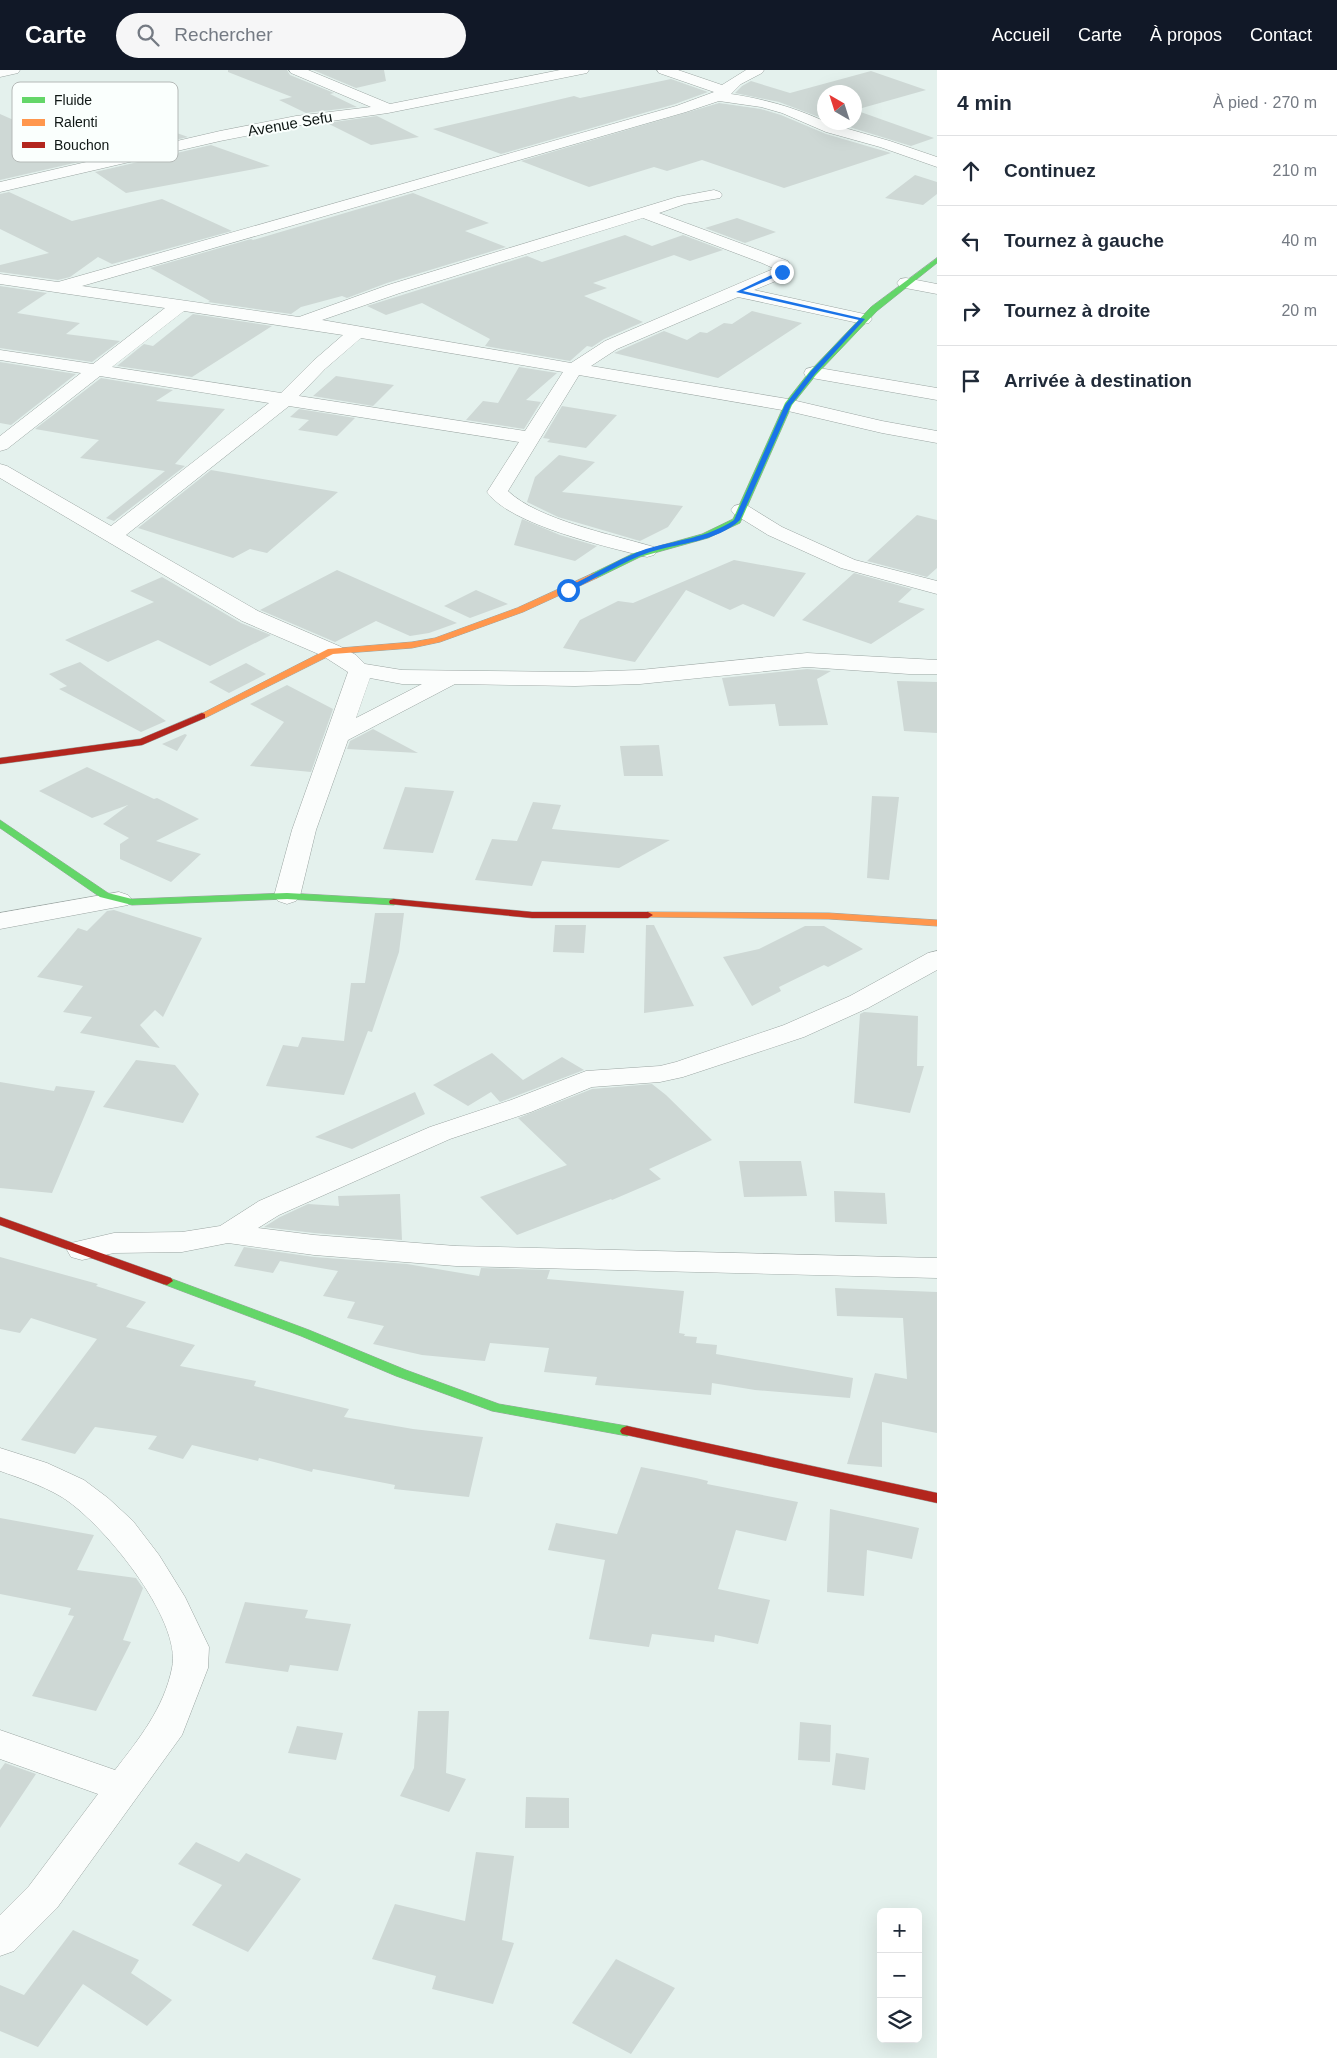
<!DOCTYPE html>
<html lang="fr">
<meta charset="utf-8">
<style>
:root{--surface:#fff;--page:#f6f6f7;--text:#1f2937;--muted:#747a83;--line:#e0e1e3;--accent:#111827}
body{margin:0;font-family:Helvetica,sans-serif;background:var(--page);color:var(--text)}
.controls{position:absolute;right:15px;bottom:15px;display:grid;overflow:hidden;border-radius:8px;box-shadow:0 5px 20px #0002}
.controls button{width:45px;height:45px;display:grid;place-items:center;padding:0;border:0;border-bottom:1px solid var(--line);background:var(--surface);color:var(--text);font:25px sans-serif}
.compass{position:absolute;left:817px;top:15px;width:45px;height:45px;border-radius:50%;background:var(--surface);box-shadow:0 5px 20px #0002;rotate:321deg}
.stop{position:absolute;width:15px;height:15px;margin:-11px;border:4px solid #1a73e8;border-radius:50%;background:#fff}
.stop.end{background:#1a73e8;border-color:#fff;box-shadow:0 1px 5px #0008}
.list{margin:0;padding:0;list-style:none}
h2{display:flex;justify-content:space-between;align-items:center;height:65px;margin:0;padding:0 20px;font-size:21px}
h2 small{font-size:16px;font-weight:400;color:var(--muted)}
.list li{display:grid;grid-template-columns:32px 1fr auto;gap:15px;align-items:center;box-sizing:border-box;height:70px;padding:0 20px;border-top:1px solid var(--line)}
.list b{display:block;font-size:19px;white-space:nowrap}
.list em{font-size:16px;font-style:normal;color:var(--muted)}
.icon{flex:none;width:28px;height:28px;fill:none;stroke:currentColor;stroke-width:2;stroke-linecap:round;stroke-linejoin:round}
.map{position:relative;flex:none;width:937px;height:1988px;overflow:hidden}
header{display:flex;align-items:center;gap:30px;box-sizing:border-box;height:70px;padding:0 25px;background:var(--accent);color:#fff}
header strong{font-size:24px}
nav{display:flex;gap:28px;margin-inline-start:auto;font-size:18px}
.search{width:350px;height:45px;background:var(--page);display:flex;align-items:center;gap:12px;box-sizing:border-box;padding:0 18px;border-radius:28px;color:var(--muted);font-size:19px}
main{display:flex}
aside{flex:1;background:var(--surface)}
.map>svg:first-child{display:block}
.building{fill:#ced8d5}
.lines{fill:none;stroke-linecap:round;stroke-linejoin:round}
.street-casing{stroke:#9ba5a2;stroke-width:1}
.fast-casing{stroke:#9ba5a2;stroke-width:1}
.slow-casing{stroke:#9ba5a2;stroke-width:1}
.jam-casing{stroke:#9ba5a2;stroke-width:1}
.street{fill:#fbfdfc;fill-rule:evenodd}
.fast{fill:#63d668;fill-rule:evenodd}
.slow{fill:#ff974d;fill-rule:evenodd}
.jam{fill:#b3261e;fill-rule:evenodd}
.route{fill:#1a73e8}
.labels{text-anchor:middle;stroke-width:4;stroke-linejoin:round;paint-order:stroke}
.far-street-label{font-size:15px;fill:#0f1715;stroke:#fafffd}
.key{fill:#fafffd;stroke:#b4b9b7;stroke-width:1}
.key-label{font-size:14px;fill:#0f1715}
</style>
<header>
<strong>Carte</strong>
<div class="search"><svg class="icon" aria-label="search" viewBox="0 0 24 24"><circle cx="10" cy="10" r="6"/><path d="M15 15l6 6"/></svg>Rechercher</div>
<nav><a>Accueil</a><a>Carte</a><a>À propos</a><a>Contact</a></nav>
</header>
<main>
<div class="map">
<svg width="937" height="1988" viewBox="0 0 937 1988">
<rect width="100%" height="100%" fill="#e4f1ed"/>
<!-- building -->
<path class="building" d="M228,0H287L290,5L334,23L330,24L357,37L306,43L279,30L292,27L228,2Z
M313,0H384L386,11L356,18Z
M871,1L926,20L855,40L934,68L911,76L833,52H854V22H824V49L779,32L735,23L742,16L751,11L790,23Z
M671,9L708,22L675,34L501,84L433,59L574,26L580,28Z
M719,33L761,39L781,45L826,64L891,83L784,118L702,90L667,101L654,97L589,117L521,91Z
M0,44L34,59L58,53L69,58L126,45L188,67L0,110Z
M377,46L419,67L371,75L327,53Z
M211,75L270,96L126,123L95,102Z
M915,105L937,112V124L923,135L885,128Z
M9,122L72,151L162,129L232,161L112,194L98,187L70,207L58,210L0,202V195L49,183L0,159V124Z
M413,123L489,153L465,161L506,177L387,213L347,228L342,226L301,237L291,244L208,232L210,231L150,198L251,169L253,170Z
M737,148L776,162L745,173L705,158Z
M625,165L652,176L683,165L723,180L690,191L674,185L593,213L607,218L584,226L643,252L604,269L592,277L587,276L570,291L485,276L490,269L422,233L386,245L367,236L527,186L542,192Z
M0,216L47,223L17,243L80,253L66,264L120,271L92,292L0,278Z
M752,241L802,253L718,308L614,283L664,261L687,270L700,262L707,263L724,253L732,254Z
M193,244L272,256L192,307L117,296L144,274L153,276Z
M0,292L76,304L11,355L0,353Z
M519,297L557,303L526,330L541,332L524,359L466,350L483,331L498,333Z
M336,306L394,315L373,336L313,326Z
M101,308L173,320L156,331L225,339L175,394L185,396L114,451L106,448L165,401L80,388L99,370L35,359Z
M562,336L617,345L586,378L547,372L550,369L543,368Z
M299,339L355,348L337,366L298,360L309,350L290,347Z
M559,385L595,392L562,422L683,436L668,457L640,471L558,447L527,432L535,407Z
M211,400L338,422L267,483L250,479L233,488L138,458Z
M917,445L937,450V498L927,507L867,491Z
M522,449L560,465L597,476L575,491L514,475Z
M734,490L806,503L774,547L743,534L730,540L686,520L635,592L563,578L580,550L618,531L633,533Z
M337,500L457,553L429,563L410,566L376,551L335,572L260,540Z
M854,503L912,519L898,532L925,539L871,574L802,550Z
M162,507L241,553L271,565L210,596L158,570L108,592L65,570L154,532L130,521Z
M476,520L508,534L470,548L444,536Z
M80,592L98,605L166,651L141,662L59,619L67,616L49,604Z
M246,593L266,604L229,623L209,612Z
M807,599L831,601L817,609L828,655L779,656L775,634L729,636L722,608Z
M897,611L937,612V663L904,661Z
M287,615L333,639L311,702L250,696L284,652L250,634Z
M373,659L418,683L347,679L350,671Z
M185,664L187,665L177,681L162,674Z
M659,675L663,706H624L620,676Z
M87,697L154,729L157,728L199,749L156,771L201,784L171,812L120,789V774L129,768L103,754L128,735L92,748L39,721Z
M405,717L454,721L433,783L383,779Z
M872,726L899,727L889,810L867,808Z
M533,732L561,735L552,759L670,770L619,798L542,791L532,816L475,810L492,769L517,771Z
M114,840L202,868L163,947L155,940L140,955L160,978L80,963L92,947L63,942L83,916L37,907L78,858L87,861L107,841Z
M375,843H404L399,882L372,962L368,961L344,1025L266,1016L283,975L298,977L302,967L344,971L351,913H365Z
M555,855H586L584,883L553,882Z
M646,855H654L694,936L644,943Z
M805,856H824L863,879L828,897L824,895L779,917L781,921L752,936L723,887L759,879Z
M864,942L918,946L917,996H924L910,1043L854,1033L860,944Z
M492,983L523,1010L562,987L584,1000L500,1032L491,1022L468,1036L433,1015Z
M136,990L175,995L199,1024L183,1053L103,1037Z
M0,1012L54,1021L56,1016L95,1021L52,1123L0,1118Z
M652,1014L666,1025L712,1070L649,1099L661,1109L612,1130L611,1129L517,1165L480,1127L567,1095L518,1048L592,1019Z
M415,1022L425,1044L352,1079L315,1067Z
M739,1091H801L807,1126L744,1127Z
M834,1121L885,1123L887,1154L835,1152Z
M400,1124L402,1170L314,1163L264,1157L280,1147L308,1134L339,1136L338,1126Z
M244,1177L314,1187L407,1194L479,1206L481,1198L550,1200L547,1209L684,1221L679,1263L685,1264L684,1266L697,1267L696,1273L717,1275L716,1284L853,1308L850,1328L755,1320L712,1313L711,1325L595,1315L597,1307L544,1302L549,1278L490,1273L485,1291L422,1285L373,1274L384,1256L347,1248L355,1232L323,1226L338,1201L280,1191L273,1203L234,1196Z
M0,1187L98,1214L96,1216L146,1232L126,1257L195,1275L180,1296L256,1311L254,1316L349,1339L344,1347L413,1359L483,1367L469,1427L394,1419L395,1415L313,1399L312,1402L259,1388L258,1391L192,1375L183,1389L148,1379L157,1366L95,1357L75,1384L21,1370L97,1269L31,1248L20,1263L0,1259Z
M835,1218L937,1222V1363L882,1352V1397L847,1394L875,1303L907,1309L903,1248L837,1246Z
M641,1397L696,1408L708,1411L707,1414L798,1432L786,1471L736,1460L718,1519L770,1530L758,1574L715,1565L714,1572L652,1564L649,1577L589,1569L605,1490L548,1480L556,1453L617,1464Z
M830,1439L919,1458L912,1489L867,1480L864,1526L827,1522Z
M0,1448L94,1465L77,1500L136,1508L143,1518L123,1570L131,1572L96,1641L32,1626L74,1546L68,1545L71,1538L0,1524Z
M245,1532L308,1540L305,1548L351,1554L338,1601L290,1595L288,1602L225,1593Z
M418,1641H449L446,1703L466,1709L449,1742L400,1726L414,1698Z
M800,1652L831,1655L830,1692L798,1690Z
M297,1656L343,1663L336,1690L288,1683Z
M836,1683L869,1688L865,1720L832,1715Z
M5,1693L36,1704L0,1758V1700Z
M526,1727L569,1728V1758H525Z
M196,1772L239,1792L246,1783L301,1809L248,1882L192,1855L222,1815L178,1794Z
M476,1782L514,1786L502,1870L514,1873L493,1934L432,1919L436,1906L372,1889L395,1834L465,1851Z
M73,1860L139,1890L131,1903L172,1930L147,1956L83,1914L38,1977L0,1961V1915L24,1925Z
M616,1889L675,1918L631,1984L572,1953Z"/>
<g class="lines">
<defs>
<path id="street" d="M0,0H20L18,3L0,7Z
M289,0H308L390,34L560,0H589L587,3L582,4L388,43L296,56L220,71L0,122V112L220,61L296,46L371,37L291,3Z
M657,0H678L722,15L746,0H764L762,3L741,14L731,24C764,29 793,37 824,51V52L890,71L937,87V97L880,77L826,62L782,43L761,37L719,31L686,42L82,216L299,247L388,215L677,127L714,120L720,122L722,125L720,128L685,134L659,143L788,191C791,196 791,201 788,206L754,220L869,245L872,249L869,253L863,254L738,227L617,279L591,296L788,329L882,351L937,361V373L882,363L788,341L579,305L508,421C538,450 614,465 654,477L657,481L654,485L647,487C608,477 510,455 487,422L519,372L289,336L126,465L258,541L339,576L356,585L365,594L402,600L575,602L640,600L807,583L937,590V604H909L807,597L640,614L575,616L455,614L348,670L316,760L300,826L296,831L287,834L278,831L274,826L292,760L348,602L323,586L242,551L0,408V394L7,396L111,456L269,333L100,306L7,379L0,381V366L81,303L0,290V280L93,294L165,238L0,214V204L58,212L676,36L714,22L659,3ZM643,148L762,193L773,198V199L605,271L571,293L322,250L400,223ZM184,241L343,265L313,291L281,323L112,297ZM361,268L563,302L525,361L299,326L325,299ZM370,608L402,614H422L356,648Z
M906,208L937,214V224L900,217L897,213L900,209Z
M813,297L937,318V330L806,307L804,303L806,299Z
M741,434L748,436L782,457L855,490L937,511V524L841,498L768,465L734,444L731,440L734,436Z
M119,822L128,825L132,830L128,835L0,859V843Z
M937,881V900L868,938L804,967L683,1007L660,1012L592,1017L531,1042L450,1069L279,1145L258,1158L314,1165L456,1176L937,1188V1208L456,1196L314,1185L228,1173L182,1182L114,1183L82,1190L71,1187L67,1180L71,1173L114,1163L182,1162L220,1156L259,1131L430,1057L511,1030L586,1001L660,996L676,992L784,955L850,926L928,883Z
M0,1378L47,1393L84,1410L108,1428L133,1451L159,1485L185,1527L209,1577L208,1598L182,1665L57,1838L14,1881L0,1886V1845L29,1816L98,1724L0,1689V1660L115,1700C139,1669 164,1638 172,1598C183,1550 100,1449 60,1426C41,1415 20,1408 0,1401Z"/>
<path id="fast" d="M937,188V193L877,241L816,305L792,335L740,453L708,468L640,487L597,508H591V504L634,483L702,464L733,449L785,333L810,301L871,237Z
M0,750L108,823L132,829L287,823L394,829L399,832L394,835L287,829L132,835L100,827L0,758Z
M167,1207L309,1260L406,1300L499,1334L627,1356L632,1358L634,1361L632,1364L627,1366L492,1341L396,1306L301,1266L163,1214L161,1211L163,1208Z"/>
<path id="slow" d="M594,503L598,506L597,508L523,542L440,572L412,578L333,584L205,648H199L197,646L328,579L412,572L435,568L517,538Z
M648,842L829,843L937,850V856L829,849L644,847L643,845Z"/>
<path id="jam" d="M202,643L205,644V648L142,675L0,694V688L140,669Z
M394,829L532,842H648L653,845L648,848H532L390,834L389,832L390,830Z
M0,1147L171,1208L173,1211L167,1215L163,1214L0,1155Z
M627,1356L937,1423V1433L622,1364L620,1361L622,1358Z"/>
</defs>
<!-- street casing -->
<use href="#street" class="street-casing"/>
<!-- fast casing -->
<use href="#fast" class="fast-casing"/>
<!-- slow casing -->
<use href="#slow" class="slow-casing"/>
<!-- jam casing -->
<use href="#jam" class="jam-casing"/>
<!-- street -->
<use href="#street" class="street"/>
<!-- fast -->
<use href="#fast" class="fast"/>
<!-- slow -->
<use href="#slow" class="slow"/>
<!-- jam -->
<use href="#jam" class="jam"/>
</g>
<!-- route -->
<path class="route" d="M782,200L784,203L743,221L865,249L815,304L791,335L740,450C717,472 679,473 650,482C624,491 595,509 570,521H566V518C589,507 622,487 646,479C676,470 708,468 734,450L785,335L811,301L859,250L736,222Z"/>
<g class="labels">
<!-- far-street labels -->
<g class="far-street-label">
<text transform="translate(290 54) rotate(-10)" y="5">Avenue Sefu</text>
</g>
</g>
<!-- legend -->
<rect x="12" y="12" width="166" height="80" rx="8" class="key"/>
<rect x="22" y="27" width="23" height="6" fill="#63d668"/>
<rect x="22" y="49" width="23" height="7" fill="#ff974d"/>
<rect x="22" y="72" width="23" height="6" fill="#b3261e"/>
<g class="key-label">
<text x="54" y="35">Fluide</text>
<text x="54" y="57">Ralenti</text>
<text x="54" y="80">Bouchon</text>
</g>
</svg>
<div class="controls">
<button>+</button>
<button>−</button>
<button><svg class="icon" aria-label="layers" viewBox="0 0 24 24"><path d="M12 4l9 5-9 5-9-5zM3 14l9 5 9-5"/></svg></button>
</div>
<svg class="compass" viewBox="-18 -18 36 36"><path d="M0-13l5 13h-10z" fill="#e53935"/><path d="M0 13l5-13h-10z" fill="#747a83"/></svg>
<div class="stop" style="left:568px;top:520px"></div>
<div class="stop end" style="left:782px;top:202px"></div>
</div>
<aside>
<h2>4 min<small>À pied · 270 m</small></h2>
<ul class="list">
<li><svg class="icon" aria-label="ahead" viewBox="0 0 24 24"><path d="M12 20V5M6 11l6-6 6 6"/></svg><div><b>Continuez</b></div><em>210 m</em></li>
<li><svg class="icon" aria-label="left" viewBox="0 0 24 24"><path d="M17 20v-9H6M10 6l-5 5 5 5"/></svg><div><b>Tournez à gauche</b></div><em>40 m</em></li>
<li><svg class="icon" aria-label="right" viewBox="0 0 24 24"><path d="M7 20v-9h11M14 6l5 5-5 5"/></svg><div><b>Tournez à droite</b></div><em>20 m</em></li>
<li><svg class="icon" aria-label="arrive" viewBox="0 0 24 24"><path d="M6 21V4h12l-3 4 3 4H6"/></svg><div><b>Arrivée à destination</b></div></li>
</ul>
</aside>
</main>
